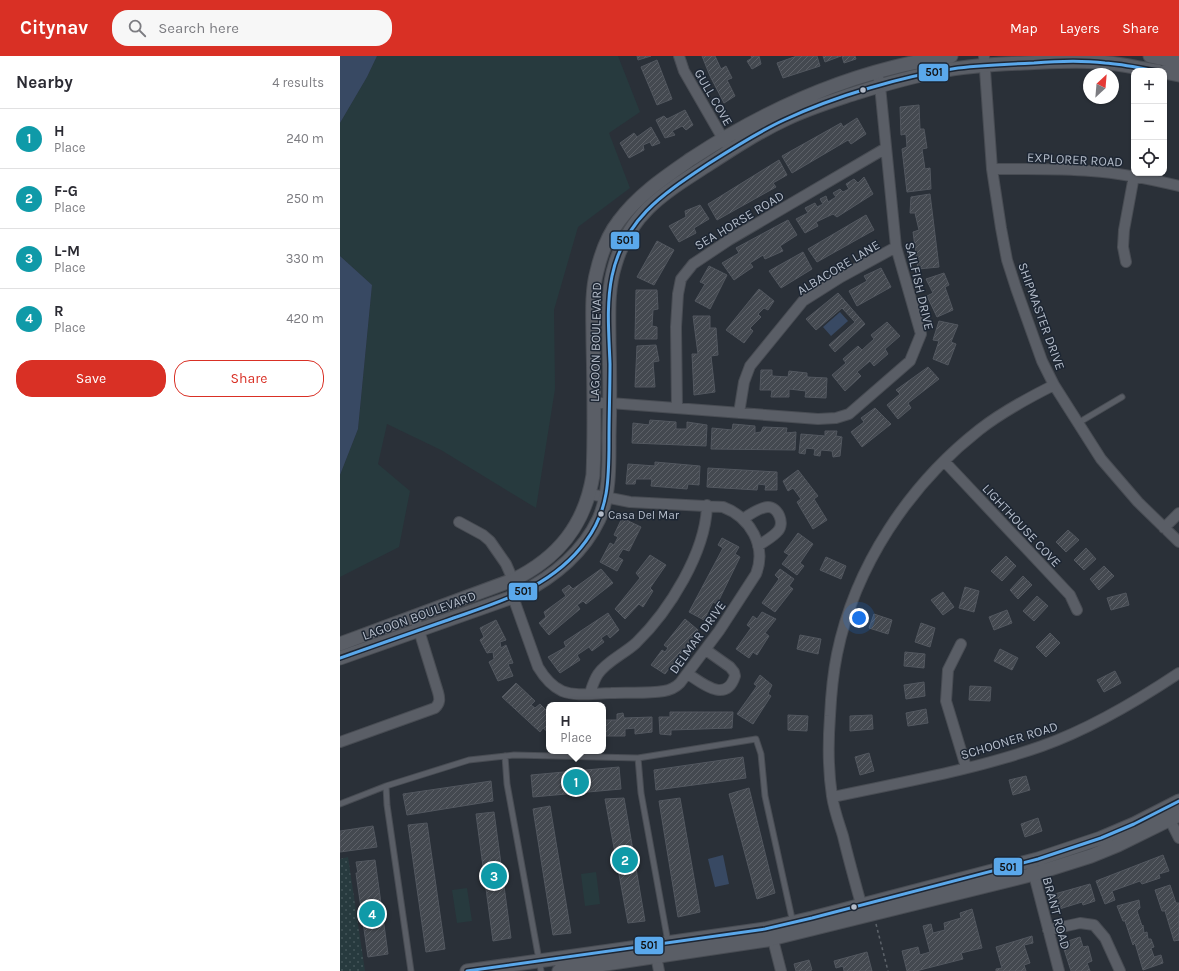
<!DOCTYPE html>
<meta charset="utf-8">
<style>
:root{--surface:#fff;--page:#f7f7f7;--text:#2b2b33;--muted:#7c7c81;--line:#e1e1e2;--accent:#d93025}
body{margin:0;font-family:Karla,sans-serif;background:var(--page);color:var(--text)}
.controls{position:absolute;right:12px;top:12px;display:grid;overflow:hidden;border-radius:8px;box-shadow:0 1px 3px #0004}
.controls button{width:36px;height:36px;display:grid;place-items:center;padding:0;border:0;border-bottom:1px solid var(--line);background:var(--surface);color:var(--text);font:20px sans-serif}
.compass{position:absolute;left:743px;top:12px;width:36px;height:36px;border-radius:50%;background:var(--surface);box-shadow:0 1px 3px #0004;rotate:26deg}
.you{position:absolute;left:519px;top:562px;width:14px;height:14px;margin:-10px;border:3px solid #fff;border-radius:50%;background:#1a73e8;box-shadow:0 0 0 6px #1a73e833}
.badge{display:grid;place-items:center;width:26px;height:26px;border-radius:50%;background:var(--accent);color:#fff;font-size:13px;font-weight:700}
.pin{position:absolute;translate:-50% -50%;border:2px solid #fff;box-shadow:0 1px 4px #0006}
.popup{position:absolute;left:206px;top:646px;width:60px;height:52px;box-sizing:border-box;display:grid;place-content:center;border-radius:8px;background:var(--surface);filter:drop-shadow(0 1px 3px #0005);font-size:13px;white-space:nowrap;color:var(--muted)}
.popup b{font-size:15px;color:var(--text)}
.popup::after{content:'';position:absolute;left:50%;top:100%;margin-left:-8px;border:8px solid transparent;border-top-color:var(--surface)}
.list{margin:0;padding:0;list-style:none}
h2{display:flex;justify-content:space-between;align-items:center;height:52px;margin:0;padding:0 16px;font-size:17px}
h2 small{font-size:13px;font-weight:400;color:var(--muted)}
.list li{display:grid;grid-template-columns:26px 1fr auto;gap:12px;align-items:center;box-sizing:border-box;height:60px;padding:0 16px;border-top:1px solid var(--line)}
.list b{display:block;font-size:15px;white-space:nowrap}
.list p{margin:0;font-size:13px;white-space:nowrap;color:var(--muted)}
.list em{font-size:13px;font-style:normal;color:var(--muted)}
.actions{display:flex;gap:8px;padding:12px 16px}
.actions a{flex:1;padding:9px 0;border:1px solid var(--accent);border-radius:16px;text-align:center;font-size:14px;color:var(--accent)}
.actions .main{background:var(--accent);color:#fff}
.icon{flex:none;width:22px;height:22px;fill:none;stroke:currentColor;stroke-width:2;stroke-linecap:round;stroke-linejoin:round}
.map{position:relative;flex:none;width:839px;height:915px;overflow:hidden}
header{display:flex;align-items:center;gap:24px;box-sizing:border-box;height:56px;padding:0 20px;background:var(--accent);color:#fff}
header strong{font-size:19px}
nav{display:flex;gap:22px;margin-inline-start:auto;font-size:14px}
.search{width:280px;height:36px;background:var(--page);display:flex;align-items:center;gap:10px;box-sizing:border-box;padding:0 14px;border-radius:16px;color:var(--muted);font-size:15px}
main{display:flex}
aside{flex:1;background:var(--surface)}
.map>svg:first-child{display:block}
.green{fill:#273a3e}
.park{fill:url(#park-dots)}
.water{fill:#384963}
.building{fill:url(#building-hatch);stroke:#52575f}
.lines{fill:none;stroke-linecap:round;stroke-linejoin:round}
.service-casing{stroke:#484c53;stroke-width:7}
.minor-casing{stroke:#484c53;stroke-width:12}
.tertiary-casing{stroke:#484c53;stroke-width:15}
.path{stroke:#5d636a;stroke-width:1.5;stroke-dasharray:3 3;stroke-linecap:butt}
.service{stroke:#5a5e66;stroke-width:5}
.minor{stroke:#5a5e66;stroke-width:10}
.tertiary{stroke:#5a5e66;stroke-width:13}
.bus-1-casing{stroke:#1d2633;stroke-width:6}
.bus-1{stroke:#5aa8eb;stroke-width:3}
.bus-dot{fill:#b4bcc9;stroke:#1d2633;stroke-width:1.5}
.labels{text-anchor:middle;stroke-width:3;stroke-linejoin:round;paint-order:stroke}
.bus-label{font-size:12px;fill:#b4bcc9;stroke:#1d2633;text-anchor:start}
.street-label{font-size:13px;fill:#b4bcc9;stroke:#1d2633}
.line-badge{stroke:#1d2633;stroke-width:1.5}
.pale-badge-label{font-size:11px;text-anchor:middle;font-weight:bold;fill:#111}
</style>
<header>
<strong>Citynav</strong>
<div class="search"><svg class="icon" aria-label="search" viewBox="0 0 24 24"><circle cx="10" cy="10" r="6"/><path d="M15 15l6 6"/></svg>Search here</div>
<nav><a>Map</a><a>Layers</a><a>Share</a></nav>
</header>
<main>
<aside>
<h2>Nearby<small>4 results</small></h2>
<ul class="list">
<li><span class="badge" style="background:#0f9aa8">1</span><div><b>H</b><p>Place</p></div><em>240 m</em></li>
<li><span class="badge" style="background:#0f9aa8">2</span><div><b>F-G</b><p>Place</p></div><em>250 m</em></li>
<li><span class="badge" style="background:#0f9aa8">3</span><div><b>L-M</b><p>Place</p></div><em>330 m</em></li>
<li><span class="badge" style="background:#0f9aa8">4</span><div><b>R</b><p>Place</p></div><em>420 m</em></li>
</ul>
<div class="actions"><a class="main">Save</a><a>Share</a></div>
</aside>
<div class="map">
<svg width="839" height="915" viewBox="0 0 839 915">
<defs>
<pattern id="park-dots" width="8" height="8" patternUnits="userSpaceOnUse"><rect width="8" height="8" fill="#273a3e"/><path d="M2 2h.1M6 6h.1" fill="none" stroke="#445559" stroke-width="1.8" stroke-linecap="round"/></pattern>
<pattern id="building-hatch" width="6" height="6" patternUnits="userSpaceOnUse"><rect width="6" height="6" fill="#444950"/><path d="M-1 1l2-2M0 6l6-6M5 7l2-2" fill="none" stroke="#5d6168"/></pattern>
</defs>
<rect width="100%" height="100%" fill="#2a3038"/>
<!-- green -->
<path class="green" d="M37,0H278L300,56L269,77L290,132L238,171L214,254L215,333L196,452L101,394L47,368L38,408L70,435L59,491L0,521V419L18,373L32,229L0,200V67L27,21Z
M256,816L260,848L245,850L241,818Z
M127,832L132,865L117,867L112,834Z"/>
<!-- park -->
<path class="park" d="M8,801L25,915H0V803Z"/>
<!-- water -->
<path class="water" d="M0,0H37L27,21L0,67Z
M0,200L32,229L18,373L0,419Z
M500,256L508,265L491,280L483,271Z
M383,799L389,828L375,831L368,803Z"/>
<!-- building -->
<path class="building" d="M297,0H311L298,4Z
M362,0H375L381,13L386,10L392,22L387,24L395,40L384,47L370,20Z
M411,0H419L421,8L412,13L407,5L412,2Z
M457,0H477L480,10L443,22L437,7Z
M483,0H501L485,6Z
M502,0H515L516,3L504,7Z
M317,4L332,43L317,49L301,11Z
M579,49L580,73H584L587,92L582,93L585,113L590,112L591,133L567,136L562,93L567,91L566,78L561,79L560,51Z
M345,54L353,69L346,74L342,70L332,75L335,79L325,82L316,64L324,60L327,63Z
M517,62L526,78L511,88L508,84L452,117L442,100L501,67L503,71Z
M311,71L320,87L312,90L310,86L303,89L304,94L289,102L280,87L294,77L297,81Z
M439,104L447,119L433,127L436,131L377,164L368,148Z
M524,121L533,138L497,161L493,158L476,166L478,170L465,177L456,163L468,157L465,152L475,147L477,151L483,148L480,143L486,140L488,146L496,141L493,137L500,133L503,136L509,133L506,128L514,123L518,127Z
M590,138L599,211L578,213L573,176L579,174L575,157H570L571,141Z
M360,149L369,163L354,172L356,177L339,186L329,170L346,161L345,155Z
M526,159L534,174L477,206L468,193Z
M448,164L457,179L440,190L443,195L425,203L423,199L410,207L413,211L394,224L382,207L399,197L396,192Z
M317,185L334,194L314,229L297,221Z
M463,196L472,213L441,232L429,215Z
M369,210L387,219L370,253L355,245L365,228L360,226Z
M541,212L551,231L517,250L509,235L527,225L524,220Z
M604,217L609,229L605,231L613,254L597,261L587,240L593,237L586,223Z
M419,233L434,245L428,254L424,252L418,258L421,261L410,272L413,275L404,287L386,274Z
M296,234H317L318,253L313,254L312,270L317,271V283H295Z
M498,237L525,268L495,296L489,289L515,266L502,252L476,274L466,263Z
M353,260H370V272H376L378,299L371,300L375,336L354,339L352,298H358Z
M599,265L618,269L611,286L616,288L608,309L593,303L599,285L593,284Z
M547,266L560,280L545,293L548,298L534,310L530,305L517,316L521,320L505,335L492,319L506,307L503,303L518,290L522,294L534,283L531,279Z
M316,289L319,305L313,306L315,331H295L297,290Z
M588,311L599,323L568,347L571,352L558,363L547,349L560,338L556,334Z
M421,314H432V320L448,321L449,315L467,317V321L487,322L486,342L465,341L466,335L449,333V341H431L432,334H420Z
M535,352L551,368L522,391L511,376L524,366L521,362Z
M310,364L336,366V373H347V366L367,369L366,390L292,387L293,367L309,369Z
M393,368L415,370V377L421,376L423,371L447,372L446,377L456,376L455,394L371,393L372,372L392,374Z
M485,375H497L496,380L502,381L500,400L493,401L492,395L481,394L480,400L474,399L475,393L466,392L465,398L459,397L461,378L485,380Z
M315,406L360,410L359,429L348,428L347,433L311,430L312,423H296L295,428H286L288,408L315,410Z
M368,412L437,416V434H425L426,429L418,428L417,434L367,431Z
M458,414L478,440L474,443L487,464L473,473L457,446L461,443L453,432L448,435L443,425Z
M282,462L301,471L289,495L283,493L278,501L283,504L277,515L260,506L270,487L274,489L278,481L274,479Z
M728,474L739,484L726,496L716,486Z
M458,477L473,488L460,507L464,510L457,519L442,508L449,499L444,496Z
M382,482L399,491L395,498L400,501L377,548L373,546L364,564L349,556L383,492L378,489Z
M746,492L756,503L744,514L734,504Z
M310,499L326,509L310,532L313,535L303,551L299,548L285,563L275,553L300,522L296,517Z
M666,500L676,510L662,525L651,515Z
M486,501L506,510L501,523L480,514Z
M764,510L774,520L759,534L750,523Z
M261,513L273,527L246,548L243,545L237,549L240,553L209,579L199,567L206,561L204,556L226,540L222,534L229,529L233,533Z
M440,513L454,523L449,530L453,533L435,556L422,547L439,523L435,519Z
M683,520L692,529L678,543L670,534Z
M625,531L639,535L634,556L619,552Z
M603,536L614,551L603,559L591,544Z
M786,537L789,549L771,554L767,542Z
M697,540L708,550L694,565L683,555Z
M667,554L672,567L654,574L649,561Z
M422,556L436,563L425,577L429,580L417,599L413,596L409,602L396,593L411,572L407,569L413,560L417,563Z
M268,557L279,574L270,582L267,578L261,582L264,586L252,595L249,591L237,599L240,604L220,617L208,601L226,591L224,586Z
M534,558L552,564L548,578L529,572Z
M345,563L358,574L325,618L311,609L322,594L325,596L328,592L324,589Z
M156,564L166,584L160,586L161,592L166,589L173,607L168,608L173,620L158,625L149,606L154,603L153,596L147,597L140,584L144,581L140,572Z
M581,567L595,572L590,591L575,586Z
M710,577L720,587L706,601L696,591Z
M460,579L481,583L478,598L457,593Z
M660,593L678,602L672,614L654,605Z
M565,596L585,598L584,612L564,610Z
M775,615L781,627L764,636L757,624Z
M420,619L432,629L428,638L431,640L413,668L397,658L417,630L414,628Z
M584,626L585,640L566,643L564,629Z
M176,627L195,645L191,649L195,652L200,648L209,657V677L203,672L200,676L162,641Z
M630,630L651,631L650,645L629,644Z
M586,653L588,667L568,670L566,657Z
M330,656H393L392,672L331,674V679L320,678L319,661H330Z
M283,657L284,662L312,661V676L295,678V672L285,673V680H263V664H277V658Z
M448,659L468,660L467,675L448,674Z
M532,659L533,673L510,675V660Z
M529,697L534,715L520,719L515,701Z
M403,701L406,722L316,734L314,714Z
M279,711L281,733L193,741L191,719Z
M686,720L690,734L673,739L669,724Z
M151,725L153,745L67,759L63,738Z
M409,732L435,837L417,843L389,738Z
M284,742L305,865L288,867L265,743Z
M340,742L360,856L338,861L319,745Z
M210,750L231,877L213,879L193,753Z
M154,756L171,882L153,885L136,758Z
M698,762L702,775L685,781L681,768Z
M87,767L105,893L86,896L68,769Z
M33,770L37,791L0,796V775Z
M823,799L829,815L819,818L820,822L802,828L800,825L772,835L775,844L765,848L756,825Z
M35,804L48,898L28,901L16,817H18L16,806Z
M750,828L755,845L743,849L742,846L716,854L711,839Z
M830,829L836,847H839V885V884L834,885L825,855H822L815,834Z
M799,844L800,852L797,855L802,870L803,869L804,877L807,876L808,883H811L814,891L811,892L814,901L821,899L823,907L803,914L795,887L793,889L785,865H783L777,850Z
M632,853L642,892L621,897L623,903L576,915H567L562,895L578,891L580,899L590,896L583,870L591,868L593,877L605,874L604,867L621,862L620,857Z
M692,880L693,887L684,889L690,907L684,909L686,915H656V913L662,912L656,891Z
M740,881L743,891L748,890L752,905L747,907L750,915H731L722,887Z
M527,896L532,915H504L503,910L496,912L494,905Z
M469,904L472,914L469,915H456L454,908Z"/>
<g class="lines">
<defs>
<path id="service" d="M738,367L782,341
M165,700L167,728L201,915
M298,702L301,737L328,886
M46,730L47,749L71,915
M0,748L46,730L129,704L174,699L298,702L416,683L421,698L425,740L453,867"/>
<path id="minor" d="M339,0L344,15L386,88
M644,0L652,113L661,172L667,204L676,232L702,305L714,329L761,403L798,446L839,486
M652,113C685,113 718,112 751,115C781,117 810,123 839,130
M786,206L783,191L784,174L794,120
M254,347H270L478,363L496,362L509,358L570,305L581,278L556,191L540,30L537,15
M337,352L336,271L338,238L341,223L353,208L389,184L546,92
M399,357L404,326L410,310L463,245L501,221L556,191
M604,405L730,539L737,554
M403,463C409,459 420,451 428,451C438,451 445,467 438,475C433,481 425,485 418,490
M119,466L143,479L150,485L166,508L173,524V541L198,611C204,621 211,630 222,635C237,641 255,637 271,637C288,636 306,638 324,635C330,634 335,632 340,627L379,575L416,518C427,490 410,461 383,451L290,446L250,438
M824,472L839,457
M621,588L608,614L606,645L626,711
M348,618C362,627 386,648 395,620L394,616L390,611L366,594
M250,637C252,631 254,624 258,618C267,605 284,598 296,587C329,555 366,496 367,449
M0,686L95,652C100,647 100,643 98,636L77,568
M493,741C563,726 634,714 702,690C750,673 797,645 839,617
M827,758L839,782
M692,811L719,915
M523,855C516,830 509,805 503,780C499,767 494,754 492,740C488,714 488,687 490,660C491,639 493,618 497,598C515,510 569,429 639,374C662,356 688,342 714,329
M708,874L740,867L754,869L765,882L780,915
M431,876L441,915
M315,895L319,915"/>
<path id="tertiary" d="M810,0L839,6
M824,16L839,19
M0,588L173,524C218,502 245,469 253,419C255,374 254,329 253,285C253,262 251,237 257,215C261,198 268,179 279,165C298,139 325,121 351,103C430,51 517,13 611,0
M0,602L178,539C212,522 242,499 259,463C270,438 269,408 269,381C270,349 270,318 269,287C269,261 267,234 275,209C290,157 324,137 366,110C392,93 418,76 446,63C469,52 492,45 516,37C542,29 569,21 596,16C625,10 655,8 684,7C709,6 734,4 758,6C778,7 798,12 817,15
M127,915L425,873L472,862L698,803L761,782L794,768L839,745
M219,915L427,884L694,818L751,800L778,789L839,759"/>
</defs>
<!-- service casing -->
<use href="#service" class="service-casing"/>
<!-- minor casing -->
<use href="#minor" class="minor-casing"/>
<!-- tertiary casing -->
<use href="#tertiary" class="tertiary-casing"/>
<!-- path -->
<path class="path" d="M536,868L548,915"/>
<!-- service -->
<use href="#service" class="service"/>
<!-- minor -->
<use href="#minor" class="minor"/>
<!-- tertiary -->
<use href="#tertiary" class="tertiary"/>
<defs>
<path id="bus-1" d="M0,602C35,590 70,577 105,565C158,546 211,533 246,485C269,454 269,422 269,385C269,359 270,334 270,308C269,279 266,249 272,220C284,163 323,138 368,108C393,92 418,76 444,64C495,40 563,20 618,12C644,9 669,8 694,7C718,5 741,4 765,7C782,8 800,12 817,15
M127,915L425,873L472,862L698,803L761,782L794,768L839,745"/>
</defs>
<!-- bus-1 casing -->
<use href="#bus-1" class="bus-1-casing"/>
<!-- bus-1 -->
<use href="#bus-1" class="bus-1"/>
</g>
<!-- markers -->
<g class="bus-dot">
<circle cx="523" cy="34" r="3.5"/>
<circle cx="261" cy="458" r="3.5"/>
<circle cx="514" cy="851" r="3.5"/>
</g>
<g class="labels">
<!-- bus labels -->
<g class="bus-label">
<text x="268" y="463">Casa Del Mar</text>
</g>
<!-- street labels -->
<g class="street-label">
<text transform="translate(374 41) rotate(60)" y="5">GULL COVE</text>
<text transform="translate(735 103) rotate(3)" y="5">EXPLORER ROAD</text>
<text transform="translate(399 164) rotate(-31)" y="5">SEA HORSE ROAD</text>
<text transform="translate(498 211) rotate(-31)" y="5">ALBACORE LANE</text>
<text transform="translate(580 230) rotate(77)" y="5">SAILFISH DRIVE</text>
<text transform="translate(702 260) rotate(70)" y="5">SHIPMASTER DRIVE</text>
<text transform="translate(255 286) rotate(-89)" y="5">LAGOON BOULEVARD</text>
<text transform="translate(682 469) rotate(47)" y="5">LIGHTHOUSE COVE</text>
<text transform="translate(79 559) rotate(-20)" y="5">LAGOON BOULEVARD</text>
<text transform="translate(357 581) rotate(-54)" y="5">DELMAR DRIVE</text>
<text transform="translate(669 684) rotate(-17)" y="5">SCHOONER ROAD</text>
<text transform="translate(717 857) rotate(75)" y="5">BRANT ROAD</text>
</g>
</g>
<g class="line-badge">
<rect x="578" y="7" width="31" height="19" rx="4" fill="#5aa8eb"/>
<rect x="270" y="175" width="30" height="19" rx="4" fill="#5aa8eb"/>
<rect x="168" y="526" width="30" height="19" rx="4" fill="#5aa8eb"/>
<rect x="653" y="801" width="30" height="19" rx="4" fill="#5aa8eb"/>
<rect x="294" y="880" width="30" height="19" rx="4" fill="#5aa8eb"/>
</g>
<g class="pale-badge-label">
<text x="594" y="20">501</text>
<text x="285" y="188">501</text>
<text x="183" y="539">501</text>
<text x="668" y="815">501</text>
<text x="309" y="893">501</text>
</g>
</svg>
<div class="controls">
<button>+</button>
<button>−</button>
<button><svg class="icon" aria-label="locate" viewBox="0 0 24 24"><circle cx="12" cy="12" r="6"/><path d="M12 2v4M12 18v4M2 12h4M18 12h4"/></svg></button>
</div>
<svg class="compass" viewBox="-18 -18 36 36"><path d="M0-13l5 13h-10z" fill="#e53935"/><path d="M0 13l5-13h-10z" fill="#7c7c81"/></svg>
<div class="you"></div>
<div class="pin badge" style="left:236px;top:726px;background:#0f9aa8">1</div>
<div class="popup"><b>H</b>Place</div>
<div class="pin badge" style="left:285px;top:804px;background:#0f9aa8">2</div>
<div class="pin badge" style="left:154px;top:820px;background:#0f9aa8">3</div>
<div class="pin badge" style="left:32px;top:858px;background:#0f9aa8">4</div>
</div>
</main>
